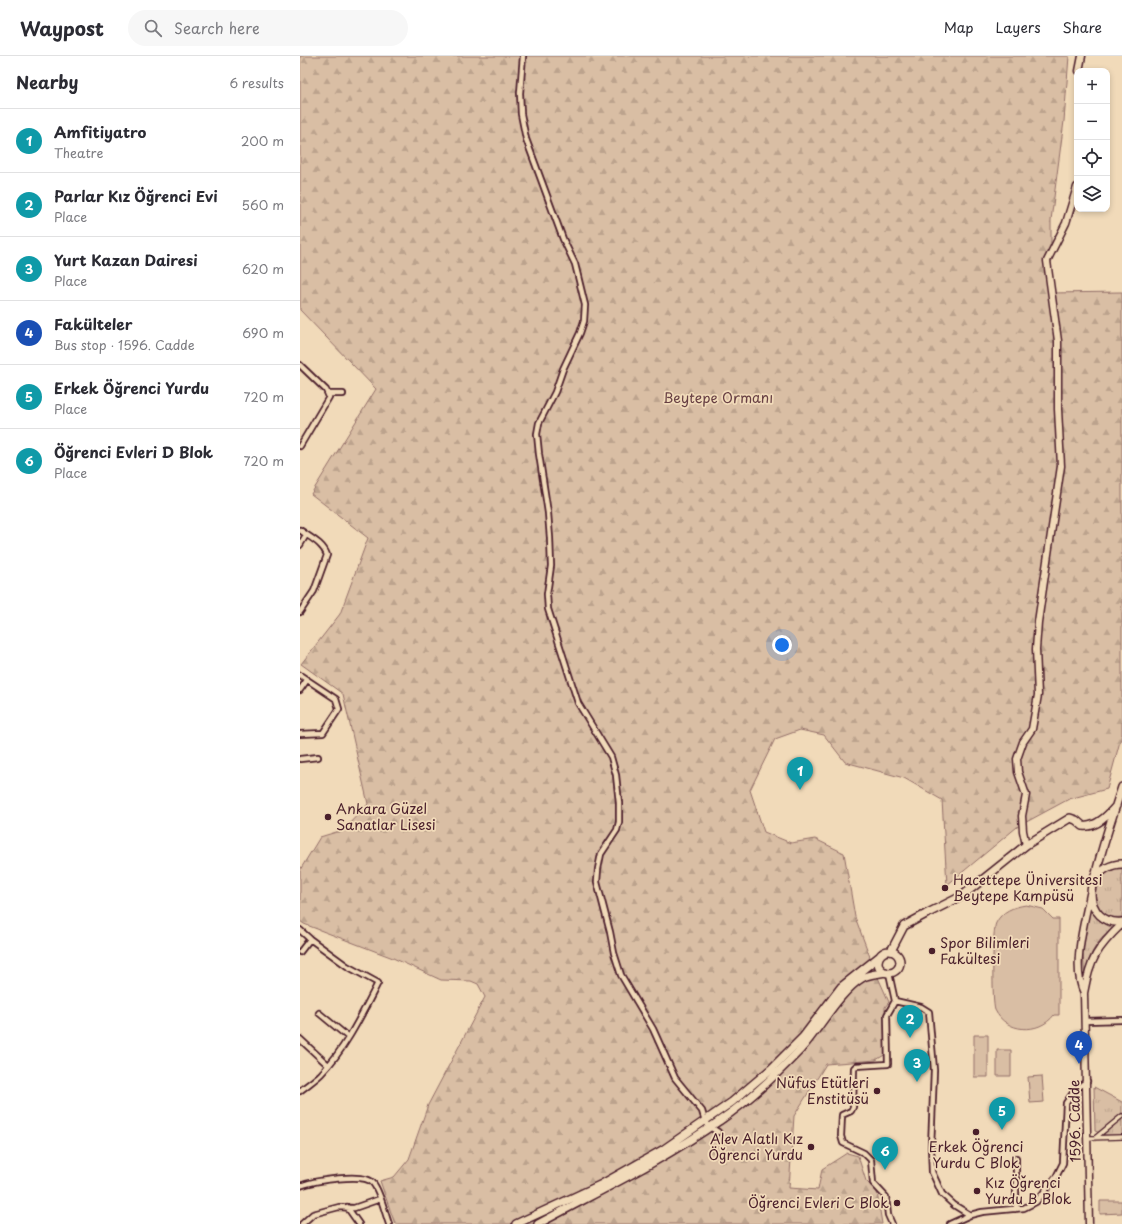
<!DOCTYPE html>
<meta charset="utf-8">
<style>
:root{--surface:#fff;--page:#f7f7f7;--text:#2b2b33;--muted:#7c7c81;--line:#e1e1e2;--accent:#4a1f2b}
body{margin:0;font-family:"Playpen Sans",sans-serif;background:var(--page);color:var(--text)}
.controls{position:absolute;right:12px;top:12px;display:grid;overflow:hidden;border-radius:8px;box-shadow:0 2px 6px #0003}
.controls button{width:36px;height:36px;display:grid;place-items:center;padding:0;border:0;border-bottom:1px solid var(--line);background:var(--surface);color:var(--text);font:20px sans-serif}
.you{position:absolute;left:482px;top:589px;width:14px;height:14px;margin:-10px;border:3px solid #fff;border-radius:50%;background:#1a73e8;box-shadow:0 0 0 6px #1a73e833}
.badge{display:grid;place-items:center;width:26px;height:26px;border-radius:50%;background:var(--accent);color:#fff;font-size:13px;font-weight:700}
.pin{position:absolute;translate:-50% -33px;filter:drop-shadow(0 1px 2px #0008)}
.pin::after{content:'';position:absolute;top:21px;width:14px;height:12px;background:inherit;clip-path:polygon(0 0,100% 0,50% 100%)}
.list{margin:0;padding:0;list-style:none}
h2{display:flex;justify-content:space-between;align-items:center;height:52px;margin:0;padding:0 16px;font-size:17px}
h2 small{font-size:13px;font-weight:400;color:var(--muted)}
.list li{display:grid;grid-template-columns:26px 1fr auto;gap:12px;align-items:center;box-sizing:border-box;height:64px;padding:0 16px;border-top:1px solid var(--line)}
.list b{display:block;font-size:15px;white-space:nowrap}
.list p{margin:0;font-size:13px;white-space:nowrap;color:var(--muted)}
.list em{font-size:13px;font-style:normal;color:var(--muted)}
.icon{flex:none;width:22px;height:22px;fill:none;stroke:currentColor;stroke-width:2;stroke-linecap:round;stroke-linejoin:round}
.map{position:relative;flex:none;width:822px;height:1168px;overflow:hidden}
header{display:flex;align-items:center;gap:24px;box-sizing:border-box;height:56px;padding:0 20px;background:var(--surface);border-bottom:1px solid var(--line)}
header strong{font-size:19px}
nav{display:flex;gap:22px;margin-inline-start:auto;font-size:14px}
.search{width:280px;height:36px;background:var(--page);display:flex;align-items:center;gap:10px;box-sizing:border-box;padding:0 14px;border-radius:22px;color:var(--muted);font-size:15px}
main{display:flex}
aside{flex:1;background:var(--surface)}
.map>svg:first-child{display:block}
.grass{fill:url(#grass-tufts);stroke:#926e68}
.forest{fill:url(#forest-firs);stroke:#926e68}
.green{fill:#d9bea4;stroke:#926e68}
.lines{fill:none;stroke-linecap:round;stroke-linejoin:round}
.pedestrian-casing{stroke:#4a1f2b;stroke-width:6}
.minor-casing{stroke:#4a1f2b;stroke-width:8}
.tertiary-casing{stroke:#4a1f2b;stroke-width:9}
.secondary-casing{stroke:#4a1f2b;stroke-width:10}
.pedestrian{stroke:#f1dab9;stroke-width:3.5}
.minor{stroke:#f1dab9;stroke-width:4.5}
.tertiary{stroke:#f1dab9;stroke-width:6}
.secondary{stroke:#f1dab9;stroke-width:7}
.poi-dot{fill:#4a1f2b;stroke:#f1dab9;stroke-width:1.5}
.labels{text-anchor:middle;stroke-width:3.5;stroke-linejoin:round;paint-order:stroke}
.park-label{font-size:14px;fill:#673f43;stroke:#f1dab9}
.poi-label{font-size:14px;fill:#4a1f2b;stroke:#f1dab9;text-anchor:start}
.street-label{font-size:14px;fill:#4a1f2b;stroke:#f1dab9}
</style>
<header>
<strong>Waypost</strong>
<div class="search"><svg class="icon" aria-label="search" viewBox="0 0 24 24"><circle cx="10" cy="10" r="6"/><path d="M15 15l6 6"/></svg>Search here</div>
<nav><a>Map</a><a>Layers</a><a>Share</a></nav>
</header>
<main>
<aside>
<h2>Nearby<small>6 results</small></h2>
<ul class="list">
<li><span class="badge" style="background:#0f9aa8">1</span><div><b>Amfitiyatro</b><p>Theatre</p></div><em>200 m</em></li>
<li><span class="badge" style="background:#0f9aa8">2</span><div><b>Parlar Kız Öğrenci Evi</b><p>Place</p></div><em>560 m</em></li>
<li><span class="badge" style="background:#0f9aa8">3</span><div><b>Yurt Kazan Dairesi</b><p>Place</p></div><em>620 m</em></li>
<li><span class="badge" style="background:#1a4fb4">4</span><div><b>Fakülteler</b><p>Bus stop · 1596. Cadde</p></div><em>690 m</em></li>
<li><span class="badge" style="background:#0f9aa8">5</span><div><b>Erkek Öğrenci Yurdu</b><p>Place</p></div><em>720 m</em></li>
<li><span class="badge" style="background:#0f9aa8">6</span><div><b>Öğrenci Evleri D Blok</b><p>Place</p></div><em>720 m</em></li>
</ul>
</aside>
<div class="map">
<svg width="822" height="1168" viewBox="0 0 822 1168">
<defs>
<pattern id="grass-tufts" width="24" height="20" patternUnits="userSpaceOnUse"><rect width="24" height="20" fill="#d9bea4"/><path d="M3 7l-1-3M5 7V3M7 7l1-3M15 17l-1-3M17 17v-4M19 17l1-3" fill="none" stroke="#bca38d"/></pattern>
<pattern id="forest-firs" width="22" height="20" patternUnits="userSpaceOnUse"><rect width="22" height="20" fill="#d9bea4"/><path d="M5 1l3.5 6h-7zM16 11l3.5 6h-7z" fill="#bca38d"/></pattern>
</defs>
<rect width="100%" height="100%" fill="#f1dab9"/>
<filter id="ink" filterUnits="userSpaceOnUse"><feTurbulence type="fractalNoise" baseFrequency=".025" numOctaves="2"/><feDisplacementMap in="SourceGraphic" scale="8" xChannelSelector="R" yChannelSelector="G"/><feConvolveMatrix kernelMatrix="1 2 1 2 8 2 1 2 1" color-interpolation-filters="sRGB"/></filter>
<g filter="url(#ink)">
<!-- grass -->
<path class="grass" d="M822,811V861C787,866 786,815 822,811Z
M789,854L800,865L812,872C796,886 787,901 785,922L783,898Z
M794,1031L822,1046V1079H805L795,1075Z"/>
<!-- forest -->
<path class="forest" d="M0,0H769L764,65L751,164V237L822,236V678L807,733L769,743L717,771L647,829L642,744L604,722L545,706L524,679L500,674L475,683L450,734L464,776L491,787L515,783L544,797L555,861L576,917L589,946L585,951L586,998L576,1004L526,1008L494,1060L489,1132L518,1134L522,1113L547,1097L558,1100L566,1125L577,1136L582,1168H95L80,1125L94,1121L109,1103L128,1049L185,941L178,928L171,925L141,924L93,902L4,868L0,865V814L20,781L43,774L68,748L43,638L1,608L40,558L68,482L11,438L76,333L0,254Z"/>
<!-- green -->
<path class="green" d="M726,849L743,853L753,863H759V959H754C739,979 706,977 695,954C692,947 692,874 696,867C702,855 713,851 726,849Z
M674,979H688V1021H674Z
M697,994H711V1020H697Z
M742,1020L744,1046L730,1047L728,1021Z
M800,1145H822V1157L800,1158Z"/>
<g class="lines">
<defs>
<path id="pedestrian" d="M788,1082L822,1081
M795,1082L822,1060"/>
<path id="minor" d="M223,0L220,37L221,58L226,83L263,183L275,208L285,249L284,265L280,277L263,313L255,336L239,367L237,378L239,398L248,457L250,482L251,510L247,538L248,553L278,647L311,701L316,719L319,747V766L317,774L301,798L298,813L297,826L310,876L314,897L321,919L353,973L375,1022L402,1055L405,1065L410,1071L418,1076
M0,309L26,334L29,341L0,390
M28,338H43
M0,474C9,481 23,487 27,499L14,535L0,556
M0,489L6,479
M0,619L36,643L39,653L23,677L0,678
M0,634L7,624
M0,703L18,701
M0,874L10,883L0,896
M589,917L595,945L587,959L588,1008L556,1010L554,1012L553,1051L551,1055L542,1059L541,1080L543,1087L564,1097L571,1104L573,1127L586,1141L588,1159L592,1168
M595,945L621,951L629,956L634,1014L631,1091L632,1116L642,1138L654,1149L670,1159
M19,957L48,981
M785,965L822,964
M0,983L28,1009
M0,1035C7,1029 15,1024 21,1018C46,992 62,958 78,927L47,910L10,883
M716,1102V1153
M0,1130C13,1125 64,1116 73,1127C80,1135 85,1157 89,1168
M47,1151L59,1168
M2,1168L13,1158L39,1151L54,1152L80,1143
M650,1168L670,1159L682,1156L724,1152L736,1146L756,1121L763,1107L766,1047L775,1034L787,1025"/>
<path id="tertiary" d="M779,15L782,0
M726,789L723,775L722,760L726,739L718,716L717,703L723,686L732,673L738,639L736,593L738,566L761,410L758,353V285L747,205L766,167L777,131
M784,937C771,911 785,864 790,838
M789,1168L784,937C790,903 797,892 822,868"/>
<path id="secondary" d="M822,731C813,758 804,785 797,813C795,820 791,829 791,837C791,855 804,868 822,866
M794,823C802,814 810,808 822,808
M591,895L604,870L626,858L662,840L726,789L770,762L776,764L783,770C796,772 808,759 816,750
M578 906a11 11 0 1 1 22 0a11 11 0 1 1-22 0Z
M216,1168L300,1129L364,1093L432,1046L471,1013L503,981L541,931L580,900
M238,1168C299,1135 362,1105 419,1065C449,1045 476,1019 501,993C519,973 540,935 562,922C568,918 579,918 586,916"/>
</defs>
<!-- pedestrian casing -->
<use href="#pedestrian" class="pedestrian-casing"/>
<!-- minor casing -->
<use href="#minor" class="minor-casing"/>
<!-- tertiary casing -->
<use href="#tertiary" class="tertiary-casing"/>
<!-- secondary casing -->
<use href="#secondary" class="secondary-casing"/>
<!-- pedestrian -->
<use href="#pedestrian" class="pedestrian"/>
<!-- minor -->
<use href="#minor" class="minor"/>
<!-- tertiary -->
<use href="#tertiary" class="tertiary"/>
<!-- secondary -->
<use href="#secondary" class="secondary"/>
</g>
</g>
<!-- markers -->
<g class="poi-dot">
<circle cx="28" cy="761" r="4"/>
<circle cx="645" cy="832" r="4"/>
<circle cx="632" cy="895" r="4"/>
<circle cx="577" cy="1035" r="4"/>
<circle cx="676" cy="1076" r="4"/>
<circle cx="511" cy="1091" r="4"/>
<circle cx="677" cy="1135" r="4"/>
<circle cx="597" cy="1147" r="4"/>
</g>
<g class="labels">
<!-- park labels -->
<g class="park-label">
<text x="418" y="347">Beytepe Ormanı</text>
</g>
<!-- poi labels -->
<g class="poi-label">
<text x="36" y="758">Ankara Güzel<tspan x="36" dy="16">Sanatlar Lisesi</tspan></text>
<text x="653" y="829">Hacettepe Üniversitesi<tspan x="653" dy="16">Beytepe Kampüsü</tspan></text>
<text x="640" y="892">Spor Bilimleri<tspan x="640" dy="16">Fakültesi</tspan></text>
<text x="569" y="1032" text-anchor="end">Nüfus Etütleri<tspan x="569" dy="16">Enstitüsü</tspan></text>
<text x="503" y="1088" text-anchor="end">Alev Alatlı Kız<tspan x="503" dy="16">Öğrenci Yurdu</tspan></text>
<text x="676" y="1096" text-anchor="middle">Erkek Öğrenci<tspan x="676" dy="16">Yurdu C Blok</tspan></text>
<text x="685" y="1132">Kız Öğrenci<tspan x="685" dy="16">Yurdu B Blok</tspan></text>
<text x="589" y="1152" text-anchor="end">Öğrenci Evleri C Blok</text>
</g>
<!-- street labels -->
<g class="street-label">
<text transform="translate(775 1065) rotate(-91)" y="5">1596. Cadde</text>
</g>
</g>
</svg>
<div class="controls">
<button>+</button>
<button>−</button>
<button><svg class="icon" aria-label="locate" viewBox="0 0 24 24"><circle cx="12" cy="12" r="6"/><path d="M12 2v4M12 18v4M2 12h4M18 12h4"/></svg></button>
<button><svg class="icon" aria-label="layers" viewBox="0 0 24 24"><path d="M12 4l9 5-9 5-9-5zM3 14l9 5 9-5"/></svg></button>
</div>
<div class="you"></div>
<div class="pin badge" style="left:500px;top:734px;background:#0f9aa8">1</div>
<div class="pin badge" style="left:610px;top:982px;background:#0f9aa8">2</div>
<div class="pin badge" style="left:617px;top:1026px;background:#0f9aa8">3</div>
<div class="pin badge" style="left:779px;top:1008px;background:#1a4fb4">4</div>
<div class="pin badge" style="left:702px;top:1074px;background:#0f9aa8">5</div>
<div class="pin badge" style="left:585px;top:1114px;background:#0f9aa8">6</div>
</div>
</main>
